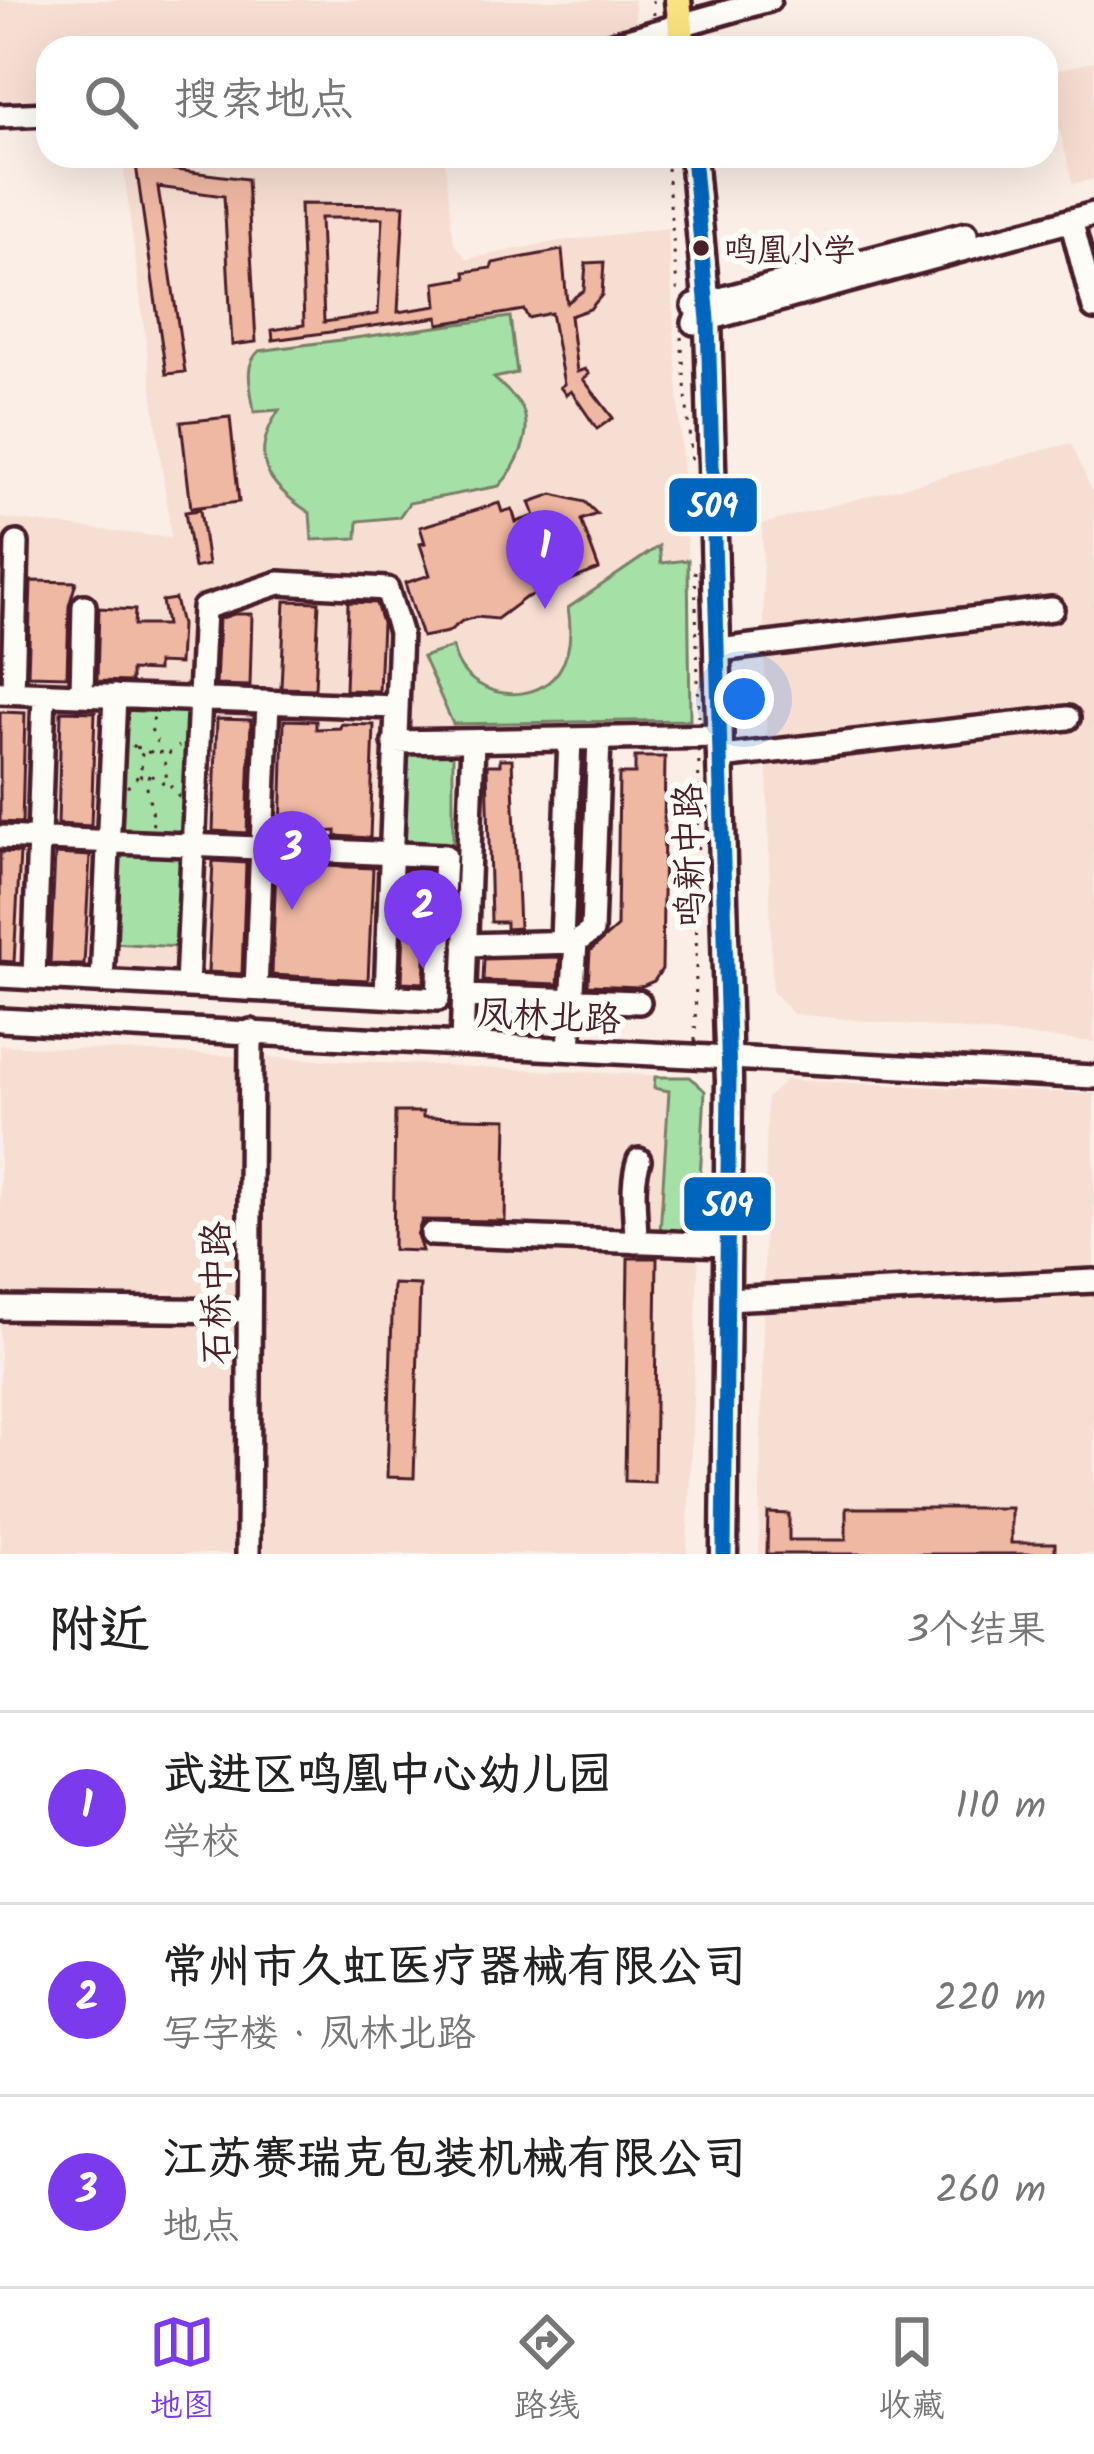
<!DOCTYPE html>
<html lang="zh">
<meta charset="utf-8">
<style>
:root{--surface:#fff;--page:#f6f6f6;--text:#222;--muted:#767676;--line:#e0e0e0;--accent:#7c3aed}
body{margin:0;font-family:Kalam,"LXGW WenKai TC",sans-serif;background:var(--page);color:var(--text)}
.you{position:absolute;left:744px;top:699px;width:42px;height:42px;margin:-30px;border:9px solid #fff;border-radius:50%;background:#1a73e8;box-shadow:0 0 0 18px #1a73e833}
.badge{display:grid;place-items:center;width:78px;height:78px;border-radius:50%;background:var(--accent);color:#fff;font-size:39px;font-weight:700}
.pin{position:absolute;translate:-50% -99px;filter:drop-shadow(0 3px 6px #0008)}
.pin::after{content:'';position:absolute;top:63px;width:42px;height:36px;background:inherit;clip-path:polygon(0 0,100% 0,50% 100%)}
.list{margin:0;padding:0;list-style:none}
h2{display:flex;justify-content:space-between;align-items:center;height:156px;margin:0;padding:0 48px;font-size:51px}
h2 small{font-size:39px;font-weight:400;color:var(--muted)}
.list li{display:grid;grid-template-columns:78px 1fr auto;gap:36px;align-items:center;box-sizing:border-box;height:192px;padding:0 48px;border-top:3px solid var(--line)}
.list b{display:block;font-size:45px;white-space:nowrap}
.list p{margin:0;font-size:39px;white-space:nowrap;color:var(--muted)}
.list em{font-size:39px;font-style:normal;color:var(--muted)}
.icon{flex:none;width:66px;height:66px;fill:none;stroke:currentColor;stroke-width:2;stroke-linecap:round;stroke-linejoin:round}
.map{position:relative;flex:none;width:1094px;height:1554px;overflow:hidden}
.search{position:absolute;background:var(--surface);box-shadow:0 12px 48px #0002;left:36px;right:36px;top:36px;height:132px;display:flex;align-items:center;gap:30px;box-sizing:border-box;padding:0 42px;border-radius:36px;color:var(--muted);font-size:45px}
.sheet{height:732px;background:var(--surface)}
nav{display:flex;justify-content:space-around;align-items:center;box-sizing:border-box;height:168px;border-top:3px solid var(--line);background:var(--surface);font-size:33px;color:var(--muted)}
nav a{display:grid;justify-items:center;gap:6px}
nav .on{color:var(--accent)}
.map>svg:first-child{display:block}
.built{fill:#f7ded2}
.green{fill:#a5e0a6;stroke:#788068;stroke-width:3}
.building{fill:#efb8a3;stroke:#4a1f2b;stroke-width:3;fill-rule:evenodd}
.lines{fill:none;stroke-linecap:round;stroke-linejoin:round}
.minor-casing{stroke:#4a1f2b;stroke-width:30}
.major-casing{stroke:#4a1f2b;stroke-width:33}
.path{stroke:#4a1f2b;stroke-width:3;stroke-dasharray:3 9;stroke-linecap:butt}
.minor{stroke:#fdfcf7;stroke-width:21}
.major{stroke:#f8e281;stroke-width:24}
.bus-1-casing{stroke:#fdfcf7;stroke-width:24}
.bus-1{stroke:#0065bd;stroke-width:15}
.bus-dot{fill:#4a1f2b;stroke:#fdfcf7;stroke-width:4.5}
.labels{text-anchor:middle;stroke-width:12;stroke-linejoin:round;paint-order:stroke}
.bus-label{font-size:33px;fill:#4a1f2b;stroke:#fdfcf7;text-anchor:start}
.street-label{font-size:36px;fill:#4a1f2b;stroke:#fdfcf7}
.line-badge{stroke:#fdfcf7;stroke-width:4.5}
.badge-label{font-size:33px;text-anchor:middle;font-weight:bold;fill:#fff}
</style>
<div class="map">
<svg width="1094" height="1554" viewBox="0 0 1094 1554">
<rect width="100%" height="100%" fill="#faeee6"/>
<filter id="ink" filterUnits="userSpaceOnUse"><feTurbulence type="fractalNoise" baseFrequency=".00833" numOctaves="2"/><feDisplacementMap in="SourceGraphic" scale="24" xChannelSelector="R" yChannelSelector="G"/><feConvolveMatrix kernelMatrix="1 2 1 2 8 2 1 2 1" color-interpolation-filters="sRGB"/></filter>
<g filter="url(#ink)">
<!-- built -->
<path class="built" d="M0,0H634L636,24L561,48H48V98L0,100Z
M1094,61V179L1073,184L1046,73Z
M122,156H444L454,243L467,259L553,242L668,228L688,560L690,720L453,724L451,1010L0,990V518L171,538Z
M1071,443L1094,496V1042L793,1014L772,991L762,524Z
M0,1045L690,1077L705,1091L687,1554H0Z
M786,1080L1094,1094V1554H759L767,1098Z"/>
<!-- green -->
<path class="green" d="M510,317L517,373L494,378C503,387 514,395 521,406C535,431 517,467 499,486L409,503L399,517L358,521L357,538L312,540L310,513C266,484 248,458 279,410L254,412C252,391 242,366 259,351Z
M659,546L661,563L688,560L690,720L453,724L423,657L453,647C463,711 587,719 568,608Z
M124,707L187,712L192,719L184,836L118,834Z
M453,744V853L393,851L396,745Z
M122,849L181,853L187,858L182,942L178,947L113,943L115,854Z
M655,1077H690L705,1091L697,1232L660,1233L669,1091L654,1088Z"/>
<!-- building -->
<path class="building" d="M136,165L247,179L256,342L232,345L224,196L158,187L185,372L166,374Z
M300,204L404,205L398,312L437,306L435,283L466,278L465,272L491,268L493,263L562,250L567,303L584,290L586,263L604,262L602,295L590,309L570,316L577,372L585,369L589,374L583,379L613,418L597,429L571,391L566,395L560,387L564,384L551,313L528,318L524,310L439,324L438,317L273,340L272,330L304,325ZM320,218H383L378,314L324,322Z
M230,417L239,502L191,508L181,422Z
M553,494L585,502L597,514L581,520L599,569L525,598L497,619L476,617L462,621L448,632L422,637L405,583L430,575L420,544L425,543L420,527L499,503L502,512L512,509L516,522L535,516L530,502Z
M200,510L208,565L194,568L185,512Z
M31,581L76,582L69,606L67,676L28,675Z
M175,599L181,625L179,664L157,663V671L131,670V682L97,681L99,608L135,610L134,625H166L162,601Z
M285,601L319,602L315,689L281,688Z
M348,602L376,603L382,623L379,691L345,690Z
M234,614H252L250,686L216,685L219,619Z
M61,711L95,712L91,826L58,824Z
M0,712L25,713L22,823L0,822Z
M217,719L251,720L247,833L213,831Z
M284,720L316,721V729L340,728L341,724L374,725L370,838L336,836V831L281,834Z
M635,757H665L662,969L654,981L640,987L588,985L590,951L617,927L619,774H635Z
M500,759H512L519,928L506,929V922H491L487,765H500Z
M0,852L20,853L14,962L0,961Z
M55,854L90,856L84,965L50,964Z
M213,861L246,863L242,974L208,972Z
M276,864L373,868L368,980L272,975Z
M406,869L429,870L424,983L402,982Z
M560,957L558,984L483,981L484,959Z
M395,1112H423V1117L507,1119L505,1221L422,1220L417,1235L422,1251L393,1250Z
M628,1258H657L654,1482L625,1481Z
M393,1284L420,1285L414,1478L387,1477Z
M846,1508H1011V1543H1055V1554H767L768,1513L789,1514V1540H846Z"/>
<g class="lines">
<defs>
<path id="minor" d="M599,48L769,0
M0,116L48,114
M1071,220L1094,308
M694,306L966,234
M694,323L1094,214
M719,650L1052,609
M0,692L395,707
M13,692L17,543
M82,695L84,606
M394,742L721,736
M721,757L1068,718
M0,837L445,856L438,999L0,976
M562,941L570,739
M465,945L576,942L592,931L599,738
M34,978L44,694
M102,982L115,696
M187,986L204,608L279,583L387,589L400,632L386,996
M256,989L268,702
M464,996L639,1002
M0,1020L1094,1077
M462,1043L473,741
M569,1049L576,942
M432,1234L726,1245
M636,1242C636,1214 630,1186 639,1160
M726,1299L1094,1281
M0,1308L247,1311
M248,1554L251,1031"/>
<path id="major" d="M678,0L683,48
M693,156L708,320L729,1081L724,1554"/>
</defs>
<!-- minor casing -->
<use href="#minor" class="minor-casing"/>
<!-- major casing -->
<use href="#major" class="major-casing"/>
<!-- path -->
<path class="path" d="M653,0L654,16
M666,156L678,298
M681,337L692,465
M695,571L699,717
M136,747L150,753L167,752
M150,753L157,741L151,729L155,712
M149,775C142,794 157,809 152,827
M139,776L150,775L169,786
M127,787C138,780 143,768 142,755L128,741
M179,797C169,786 162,772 166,756L179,746
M695,1041L699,751"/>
<!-- minor -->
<use href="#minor" class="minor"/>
<!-- major -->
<use href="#major" class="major"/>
<defs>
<path id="bus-1" d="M693,156L708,320L729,1081L724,1554"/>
</defs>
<!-- bus-1 casing -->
<use href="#bus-1" class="bus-1-casing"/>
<!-- bus-1 -->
<use href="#bus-1" class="bus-1"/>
</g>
</g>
<!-- markers -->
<circle class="bus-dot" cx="701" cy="248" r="10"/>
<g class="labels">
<!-- bus labels -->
<g class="bus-label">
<text x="724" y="261">鸣凰小学</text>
</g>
<!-- street labels -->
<g class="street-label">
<text transform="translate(688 855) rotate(-91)" y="13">鸣新中路</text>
<text transform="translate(549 1015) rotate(3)" y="13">凤林北路</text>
<text transform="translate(215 1293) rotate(-90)" y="13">石桥中路</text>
</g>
</g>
<g class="line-badge">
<rect x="667" y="476" width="92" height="58" rx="12" fill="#0065bd"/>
<rect x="682" y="1175" width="91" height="58" rx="12" fill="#0065bd"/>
</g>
<g class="badge-label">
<text x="713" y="517">509</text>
<text x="728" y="1216">509</text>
</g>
</svg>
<div class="you"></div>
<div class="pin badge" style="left:545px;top:609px">1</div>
<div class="pin badge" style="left:423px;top:969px">2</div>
<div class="pin badge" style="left:292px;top:910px">3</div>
<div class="search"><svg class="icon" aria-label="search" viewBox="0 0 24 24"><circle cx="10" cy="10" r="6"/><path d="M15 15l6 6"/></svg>搜索地点</div>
</div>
<section class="sheet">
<h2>附近<small>3个结果</small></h2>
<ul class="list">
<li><span class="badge">1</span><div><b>武进区鸣凰中心幼儿园</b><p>学校</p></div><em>110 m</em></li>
<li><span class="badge">2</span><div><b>常州市久虹医疗器械有限公司</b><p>写字楼 · 凤林北路</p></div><em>220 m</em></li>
<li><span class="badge">3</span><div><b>江苏赛瑞克包装机械有限公司</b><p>地点</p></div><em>260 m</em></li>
</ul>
</section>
<nav>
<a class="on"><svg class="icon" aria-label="map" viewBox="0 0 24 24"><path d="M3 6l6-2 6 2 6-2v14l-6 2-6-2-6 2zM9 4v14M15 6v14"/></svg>地图</a>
<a><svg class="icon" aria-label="directions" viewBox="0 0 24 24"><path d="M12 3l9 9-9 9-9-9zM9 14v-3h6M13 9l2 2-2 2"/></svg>路线</a>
<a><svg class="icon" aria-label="saved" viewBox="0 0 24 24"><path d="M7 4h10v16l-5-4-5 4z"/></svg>收藏</a>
</nav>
